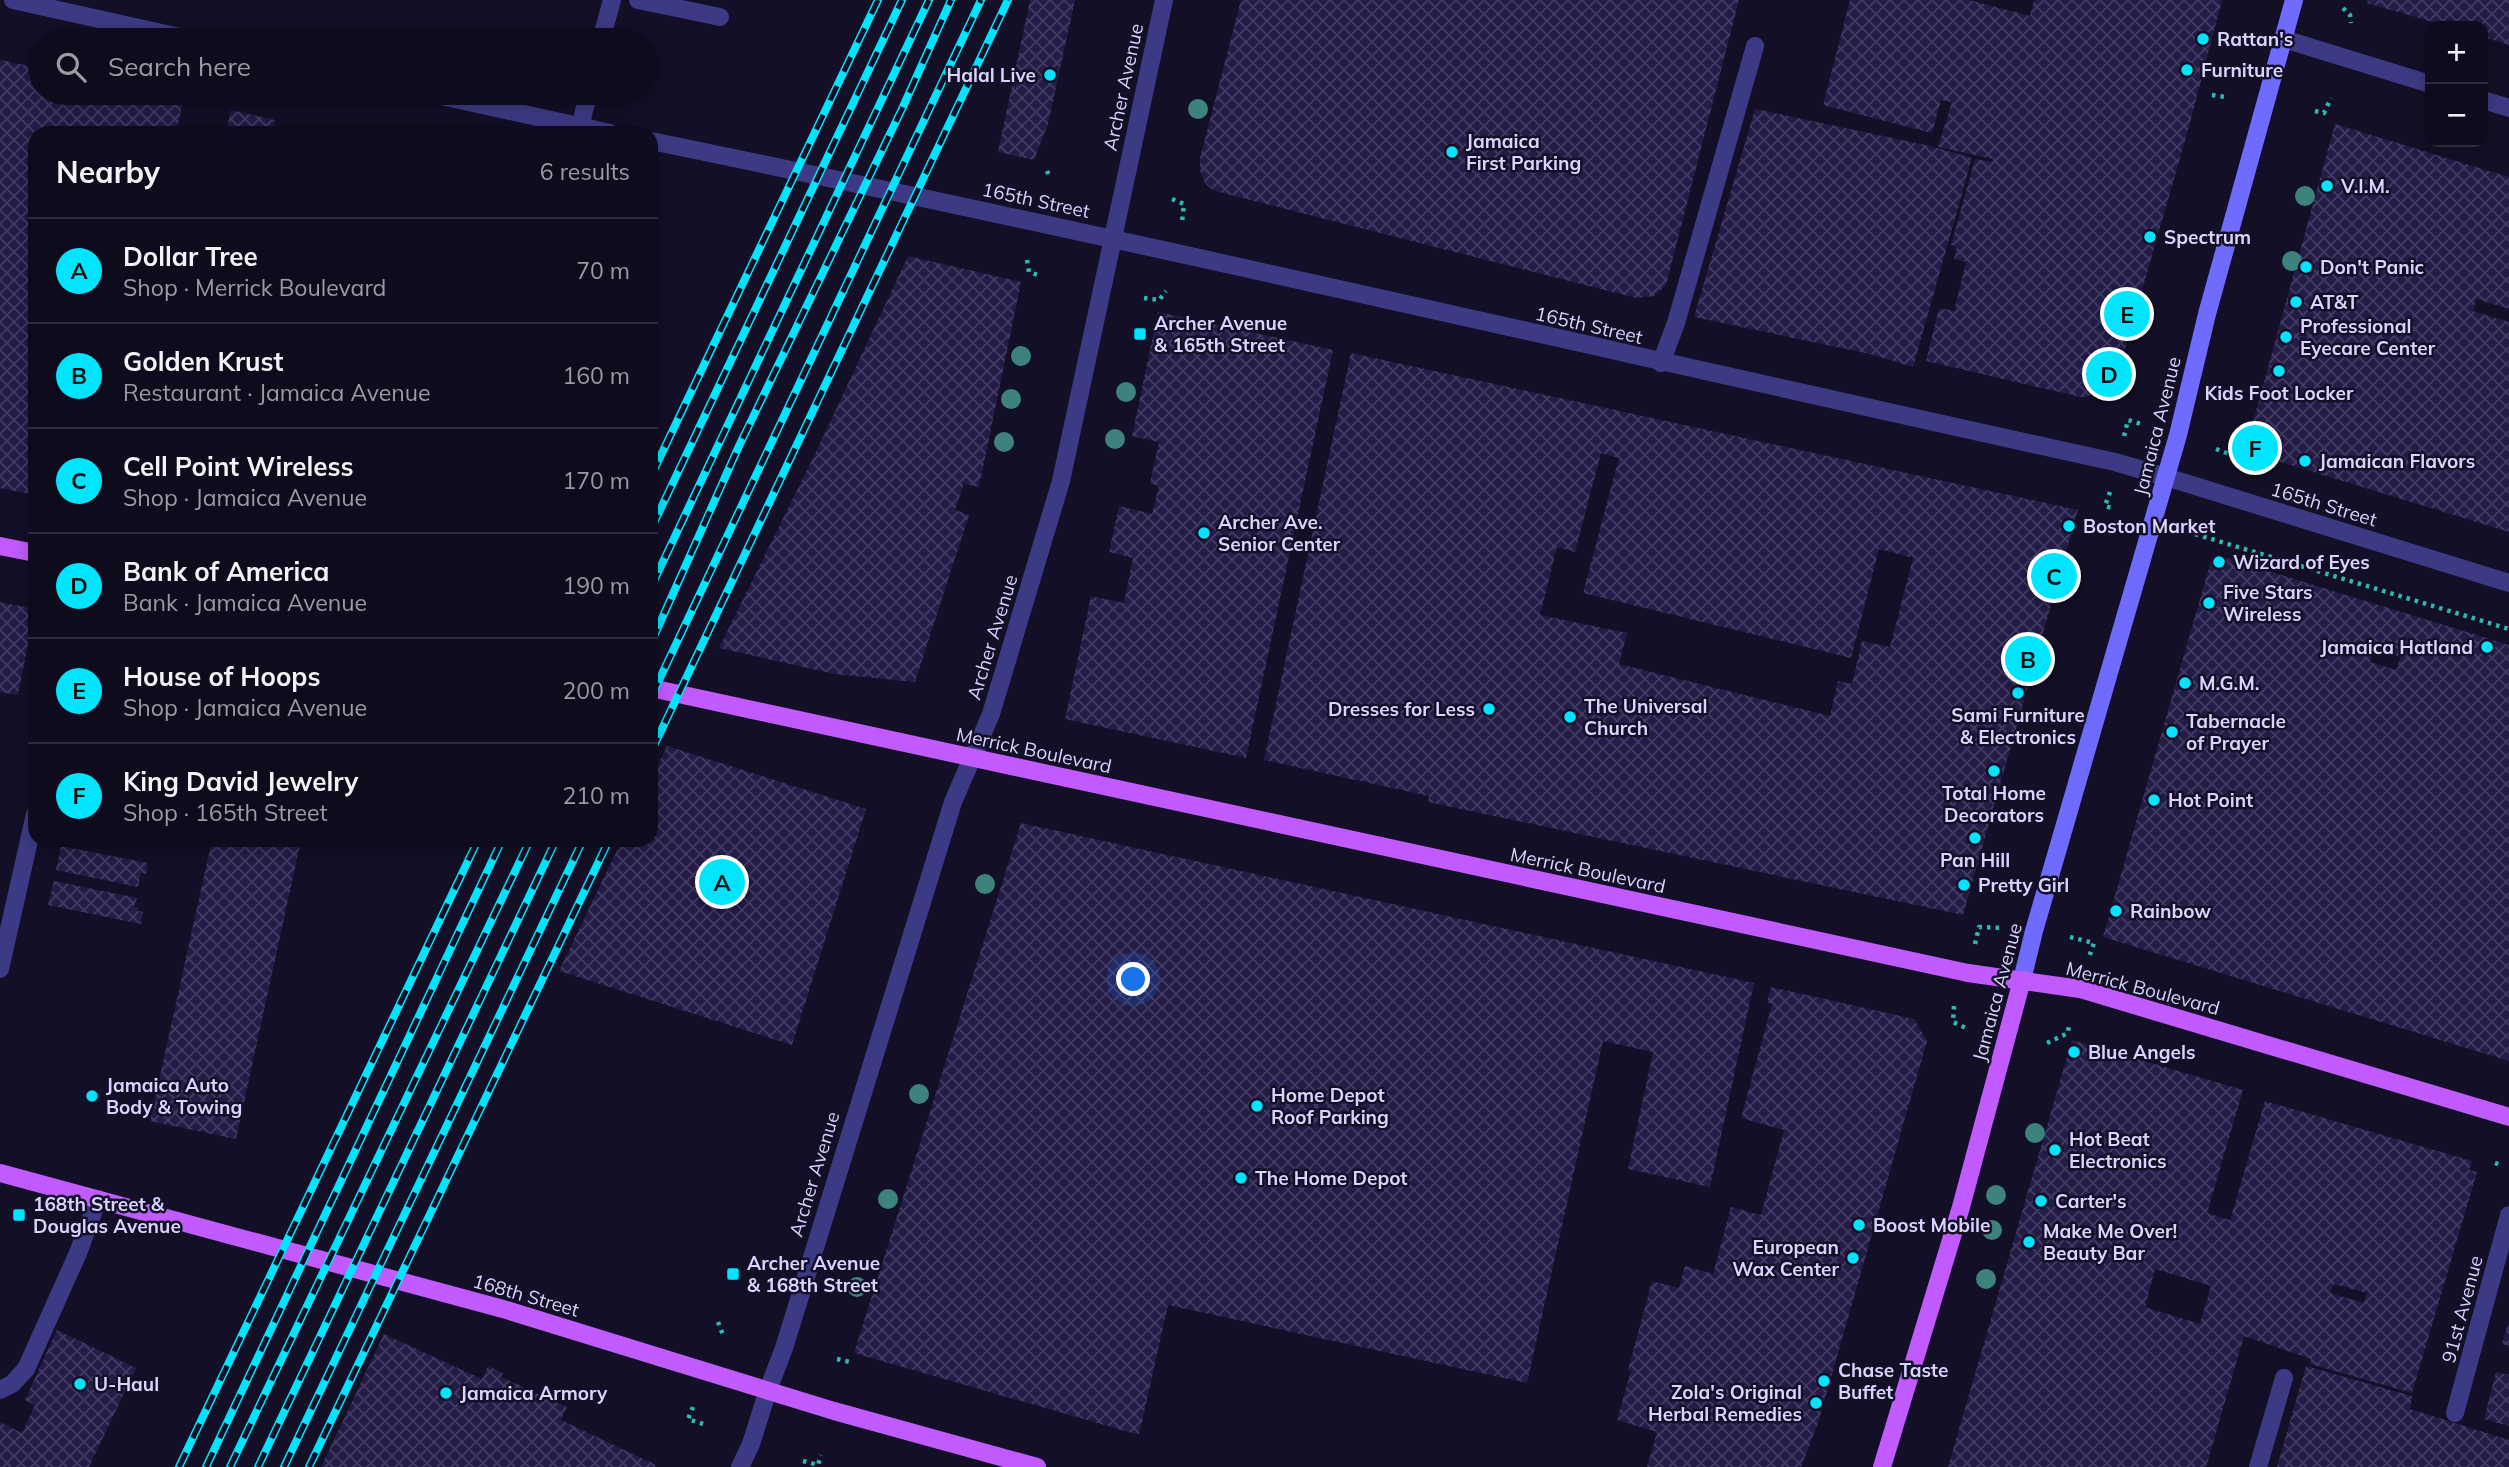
<!DOCTYPE html>
<meta charset="utf-8">
<style>
:root{--surface:#0e0b1c;--page:#1c1929;--text:#f1f3f6;--muted:#9b9ba3;--line:#2e2b3b;--accent:#00e5ff}
body{margin:0;font-family:Mulish,sans-serif;background:var(--page);color:var(--text)}
.controls{position:absolute;right:21px;top:21px;display:grid;overflow:hidden;border-radius:14px;box-shadow:0 4px 18px #0003}
.controls button{width:63px;height:63px;display:grid;place-items:center;padding:0;border:0;border-bottom:2px solid var(--line);background:var(--surface);color:var(--text);font:35px sans-serif}
.you{position:absolute;left:1134px;top:980px;width:24px;height:24px;margin:-18px;border:5px solid #fff;border-radius:50%;background:#1a73e8;box-shadow:0 0 0 10px #1a73e833}
.badge{display:grid;place-items:center;width:46px;height:46px;border-radius:50%;background:var(--accent);color:#111;font-size:23px;font-weight:700}
.pin{position:absolute;translate:-50% -50%;border:4px solid #fff;box-shadow:0 2px 7px #0006}
.list{margin:0;padding:0;list-style:none}
h2{display:flex;justify-content:space-between;align-items:center;height:91px;margin:0;padding:0 28px;font-size:30px}
h2 small{font-size:23px;font-weight:400;color:var(--muted)}
.list li{display:grid;grid-template-columns:46px 1fr auto;gap:21px;align-items:center;box-sizing:border-box;height:105px;padding:0 28px;border-top:2px solid var(--line)}
.list b{display:block;font-size:26px;white-space:nowrap}
.list p{margin:0;font-size:23px;white-space:nowrap;color:var(--muted)}
.list em{font-size:23px;font-style:normal;color:var(--muted)}
.icon{flex:none;width:38px;height:38px;fill:none;stroke:currentColor;stroke-width:2;stroke-linecap:round;stroke-linejoin:round}
.map{position:relative;flex:none;width:2509px;height:1467px;overflow:hidden}
.search{position:absolute;background:var(--surface);box-shadow:0 4px 18px #0003;left:28px;top:28px;width:630px;height:77px;display:flex;align-items:center;gap:18px;box-sizing:border-box;padding:0 24px;border-radius:38px;color:var(--muted);font-size:26px}
.panel{position:absolute;background:var(--surface);box-shadow:0 4px 18px #0003;left:28px;top:126px;width:630px;height:721px;border-radius:21px}
.map>svg:first-child{display:block}
.building{fill:url(#building-cross-hatch);fill-rule:evenodd}
.lines{fill:none;stroke-linecap:round;stroke-linejoin:round}
.path{stroke:#2fb8b0;stroke-width:4.5;stroke-dasharray:3.5 5;stroke-linecap:butt}
.service{stroke:#3d3a85;stroke-width:18}
.pedestrian{stroke:#3d3a85;stroke-width:18}
.minor{stroke:#3d3a85;stroke-width:18}
.tertiary{stroke:#3d3a85;stroke-width:18}
.secondary{stroke:#6f6bff;stroke-width:18}
.primary{stroke:#c25bff;stroke-width:18}
.rail-casing{stroke:#00e5ff;stroke-width:8}
.rail{stroke:#130f26;stroke-width:5;stroke-dasharray:16;stroke-linecap:butt}
.tree{fill:#3d827b}
.poi-dot{fill:#00e5ff;stroke:#130f26;stroke-width:2.5}
.labels{text-anchor:middle;stroke-width:5;stroke-linejoin:round;paint-order:stroke}
.poi-label{font-size:19px;font-weight:bold;fill:#d9d4ff;stroke:#130f26;text-anchor:start}
.street-label{font-size:19px;fill:#d9d4ff;stroke:#130f26}
</style>
<div class="map">
<svg width="2509" height="1467" viewBox="0 0 2509 1467">
<defs>
<pattern id="building-cross-hatch" width="8" height="8" patternUnits="userSpaceOnUse" patternTransform="scale(1.75)"><rect width="8" height="8" fill="#241b47"/><path d="M0 0l8 8M0 8l8-8" fill="none" stroke="#433b63"/></pattern>
</defs>
<rect width="100%" height="100%" fill="#130f26"/>
<!-- building -->
<path class="building" d="M1030,0H1075L1048,124L1034,160L998,152Z
M1241,0H1739L1666,285L1654,296L1636,298L1215,191L1210,188L1205,183L1200,171V158Z
M1850,0H1969L2030,16L2034,0H2222L2190,123L2116,381L2085,398L1926,361L1939,308L1954,311L1966,262L1954,259L1957,246L1951,245L1975,159L1992,162L1993,159L1938,147L1952,102L1941,100L1932,133L1823,105Z
M2368,0H2509V45L2483,37V26H2447L2367,3Z
M0,60L40,68V93H159L184,98L176,133H35V495L0,488Z
M1755,109L1930,146L1972,158L1913,367L1870,354L1694,317Z
M231,110L275,120L272,133H226Z
M2335,124L2509,177V309L2476,299L2473,311L2509,322V532L2245,451Z
M908,256L1021,282L979,487L964,484L955,510L969,515L915,682L835,674L719,648L816,452Z
M1158,312L1333,350L1246,758L1065,719L1091,596L1124,603L1133,558L1109,552L1119,506L1152,514L1159,486L1150,483L1159,442L1132,436Z
M1351,353L2078,510L1963,915L1428,802L1429,796L1264,760ZM1601,453L1619,458L1583,593L1851,658L1879,549L1913,558L1890,647L1862,641L1852,684L1838,681L1830,716L1619,664L1627,633L1540,615L1557,547L1575,552Z
M2213,554L2509,645V1061L2103,937ZM2374,648L2401,657L2396,670L2370,662Z
M0,602L35,609L18,695L0,692Z
M667,746L866,809L792,1045L559,971L622,840H651V779Z
M1021,823L1754,983L1710,1187L1628,1169L1653,1052L1603,1041L1527,1383L1168,1305L1139,1435L854,1353Z
M212,840H301L236,1139L150,1121Z
M61,846L148,863L146,874L141,873L138,887L56,870Z
M54,881L137,898L134,907L138,908V911L143,912L141,924L48,905Z
M1771,987L1914,1019L1927,1041L1818,1423L1801,1467H1647L1657,1432L1617,1420L1631,1371L1628,1370L1652,1281L1679,1288L1685,1266L1713,1274L1731,1207L1761,1215L1784,1130L1741,1118L1772,1004L1767,1002Z
M2072,1040L2243,1090L2207,1213L2230,1220L2265,1101L2472,1161L2469,1170L2477,1172L2412,1393L2310,1364L2311,1359L2244,1336L2206,1467H1948ZM2155,1269L2211,1286L2200,1324L2145,1307ZM2334,1284L2367,1293L2364,1303L2330,1293Z
M2508,1324H2509V1346L2502,1344Z
M57,1330L136,1368L89,1467H0V1422L22,1433L35,1405L25,1400Z
M384,1334L482,1379L488,1366L503,1373L501,1377L567,1407L561,1420L656,1465L655,1467H321Z
M2306,1366L2412,1396L2410,1409L2509,1440V1467H2277Z
M2496,1372L2509,1375V1426L2484,1419Z"/>
<g class="lines">
<!-- path -->
<path class="path" d="M2343,8L2350,15L2351,23
M2212,95L2226,97
M2315,111L2324,113L2331,98
M1047,171L1050,178
M1172,199L1184,204L1182,222
M1027,260L1029,272L1038,275
M1144,298L1159,300L1166,291
M2124,436L2128,420L2141,424
M2216,449L2232,455
M2110,492L2105,506L2115,509
M2195,534L2509,629
M2070,937L2094,943L2089,957
M1975,944L1979,927L2003,928
M1954,1006L1953,1022L1968,1029
M2047,1043L2068,1033L2069,1024
M2495,1163L2503,1166
M718,1322L723,1335
M837,1359L850,1362
M693,1407L688,1419L703,1424
M803,1461L818,1465L821,1455"/>
<!-- service -->
<path class="service" d="M638,0L720,17
M601,40L612,0
M579,133L588,93
M1661,363L1676,323L1755,46
M0,1390L12,1384L26,1369L78,1253L98,1199
M2258,1467L2284,1378"/>
<!-- pedestrian -->
<path class="pedestrian" d="M2166,477L2509,583"/>
<!-- minor -->
<path class="minor" d="M13,0L193,40
M2284,39L2430,84
M428,93L610,133
M2483,100L2509,108
M651,141C1140,241 1627,355 2115,462L2166,477
M0,969L35,814
M2455,1413L2509,1215
M740,1467L751,1444L768,1390"/>
<!-- tertiary -->
<path class="tertiary" d="M768,1390L784,1348L953,802L991,714L1061,481L1164,0"/>
<!-- secondary -->
<path class="secondary" d="M2022,980L2034,931L2178,435L2207,314L2294,0"/>
<!-- primary -->
<path class="primary" d="M0,546L35,553
M651,688L1968,973L2080,989L2509,1117
M0,1173L503,1309L834,1411L1037,1467
M1882,1467L1961,1207L2022,980"/>
<defs>
<path id="rail" d="M651,476L878,0
M651,529L902,0
M651,587L929,0
M651,643L739,446L902,109L951,0
M651,697L981,0
M651,752L1008,0
M179,1467L478,840
M206,1467L502,840
M230,1467L530,840
M258,1467L556,840
M284,1467L583,840
M309,1467L609,840"/>
</defs>
<!-- rail casing -->
<use href="#rail" class="rail-casing"/>
<!-- rail -->
<use href="#rail" class="rail"/>
</g>
<!-- trees -->
<g class="tree">
<circle cx="1198" cy="109" r="10"/>
<circle cx="2305" cy="196" r="10"/>
<circle cx="2292" cy="261" r="10"/>
<circle cx="1021" cy="356" r="10"/>
<circle cx="1126" cy="392" r="10"/>
<circle cx="1011" cy="399" r="10"/>
<circle cx="1115" cy="439" r="10"/>
<circle cx="1004" cy="442" r="10"/>
<circle cx="985" cy="884" r="10"/>
<circle cx="919" cy="1094" r="10"/>
<circle cx="2035" cy="1133" r="10"/>
<circle cx="1996" cy="1195" r="10"/>
<circle cx="888" cy="1199" r="10"/>
<circle cx="1992" cy="1230" r="10"/>
<circle cx="1986" cy="1279" r="10"/>
<circle cx="857" cy="1287" r="10"/>
</g>
<!-- markers -->
<g class="poi-dot">
<circle cx="2203" cy="39" r="7"/>
<circle cx="2187" cy="70" r="7"/>
<circle cx="1050" cy="75" r="7"/>
<circle cx="1452" cy="152" r="7"/>
<circle cx="2327" cy="186" r="7"/>
<circle cx="2150" cy="237" r="7"/>
<circle cx="2306" cy="267" r="7"/>
<circle cx="2296" cy="302" r="7"/>
<rect x="1133" y="327" width="14" height="14" rx="3.5"/>
<circle cx="2286" cy="337" r="7"/>
<circle cx="2279" cy="371" r="7"/>
<circle cx="2305" cy="461" r="7"/>
<circle cx="2069" cy="526" r="7"/>
<circle cx="1204" cy="533" r="7"/>
<circle cx="2219" cy="562" r="7"/>
<circle cx="2209" cy="603" r="7"/>
<circle cx="2487" cy="647" r="7"/>
<circle cx="2185" cy="683" r="7"/>
<circle cx="2018" cy="693" r="7"/>
<circle cx="1489" cy="709" r="7"/>
<circle cx="1570" cy="717" r="7"/>
<circle cx="2172" cy="732" r="7"/>
<circle cx="1994" cy="771" r="7"/>
<circle cx="2154" cy="800" r="7"/>
<circle cx="1975" cy="838" r="7"/>
<circle cx="1964" cy="885" r="7"/>
<circle cx="2116" cy="911" r="7"/>
<circle cx="2074" cy="1052" r="7"/>
<circle cx="92" cy="1096" r="7"/>
<circle cx="1257" cy="1106" r="7"/>
<circle cx="2055" cy="1150" r="7"/>
<circle cx="1241" cy="1178" r="7"/>
<circle cx="2041" cy="1201" r="7"/>
<rect x="12" y="1208" width="14" height="14" rx="3.5"/>
<circle cx="1859" cy="1225" r="7"/>
<circle cx="2029" cy="1242" r="7"/>
<circle cx="1853" cy="1258" r="7"/>
<rect x="726" y="1267" width="14" height="14" rx="3.5"/>
<circle cx="1824" cy="1381" r="7"/>
<circle cx="80" cy="1384" r="7"/>
<circle cx="446" cy="1393" r="7"/>
<circle cx="1816" cy="1403" r="7"/>
</g>
<g class="labels">
<!-- poi labels -->
<g class="poi-label">
<text x="2217" y="46">Rattan's</text>
<text x="2201" y="77">Furniture</text>
<text x="1036" y="82" text-anchor="end">Halal Live</text>
<text x="1466" y="148">Jamaica<tspan x="1466" dy="22">First Parking</tspan></text>
<text x="2341" y="193">V.I.M.</text>
<text x="2164" y="244">Spectrum</text>
<text x="2320" y="274">Don't Panic</text>
<text x="2310" y="309">AT&amp;T</text>
<text x="1154" y="330">Archer Avenue<tspan x="1154" dy="22">&amp; 165th Street</tspan></text>
<text x="2300" y="333">Professional<tspan x="2300" dy="22">Eyecare Center</tspan></text>
<text x="2279" y="400" text-anchor="middle">Kids Foot Locker</text>
<text x="2319" y="468">Jamaican Flavors</text>
<text x="1218" y="529">Archer Ave.<tspan x="1218" dy="22">Senior Center</tspan></text>
<text x="2083" y="533">Boston Market</text>
<text x="2233" y="569">Wizard of Eyes</text>
<text x="2223" y="599">Five Stars<tspan x="2223" dy="22">Wireless</tspan></text>
<text x="2473" y="654" text-anchor="end">Jamaica Hatland</text>
<text x="2199" y="690">M.G.M.</text>
<text x="1584" y="713">The Universal<tspan x="1584" dy="22">Church</tspan></text>
<text x="1475" y="716" text-anchor="end">Dresses for Less</text>
<text x="2018" y="722" text-anchor="middle">Sami Furniture<tspan x="2018" dy="22">&amp; Electronics</tspan></text>
<text x="2186" y="728">Tabernacle<tspan x="2186" dy="22">of Prayer</tspan></text>
<text x="1994" y="800" text-anchor="middle">Total Home<tspan x="1994" dy="22">Decorators</tspan></text>
<text x="2168" y="807">Hot Point</text>
<text x="1975" y="867" text-anchor="middle">Pan Hill</text>
<text x="1978" y="892">Pretty Girl</text>
<text x="2130" y="918">Rainbow</text>
<text x="2088" y="1059">Blue Angels</text>
<text x="106" y="1092">Jamaica Auto<tspan x="106" dy="22">Body &amp; Towing</tspan></text>
<text x="1271" y="1102">Home Depot<tspan x="1271" dy="22">Roof Parking</tspan></text>
<text x="2069" y="1146">Hot Beat<tspan x="2069" dy="22">Electronics</tspan></text>
<text x="1255" y="1185">The Home Depot</text>
<text x="2055" y="1208">Carter's</text>
<text x="33" y="1211">168th Street &amp;<tspan x="33" dy="22">Douglas Avenue</tspan></text>
<text x="1873" y="1232">Boost Mobile</text>
<text x="2043" y="1238">Make Me Over!<tspan x="2043" dy="22">Beauty Bar</tspan></text>
<text x="1839" y="1254" text-anchor="end">European<tspan x="1839" dy="22">Wax Center</tspan></text>
<text x="747" y="1270">Archer Avenue<tspan x="747" dy="22">&amp; 168th Street</tspan></text>
<text x="1838" y="1377">Chase Taste<tspan x="1838" dy="22">Buffet</tspan></text>
<text x="94" y="1391">U-Haul</text>
<text x="1802" y="1399" text-anchor="end">Zola's Original<tspan x="1802" dy="22">Herbal Remedies</tspan></text>
<text x="460" y="1400">Jamaica Armory</text>
</g>
<!-- street labels -->
<g class="street-label">
<text transform="translate(1123 87) rotate(-78)" y="7">Archer Avenue</text>
<text transform="translate(1036 200) rotate(12)" y="7">165th Street</text>
<text transform="translate(1589 325) rotate(13)" y="7">165th Street</text>
<text transform="translate(2157 426) rotate(-76)" y="7">Jamaica Avenue</text>
<text transform="translate(2324 504) rotate(17)" y="7">165th Street</text>
<text transform="translate(992 637) rotate(-73)" y="7">Archer Avenue</text>
<text transform="translate(1034 750) rotate(12)" y="7">Merrick Boulevard</text>
<text transform="translate(1588 870) rotate(12)" y="7">Merrick Boulevard</text>
<text transform="translate(2143 988) rotate(15)" y="7">Merrick Boulevard</text>
<text transform="translate(1997 992) rotate(-75)" y="7">Jamaica Avenue</text>
<text transform="translate(814 1174) rotate(-73)" y="7">Archer Avenue</text>
<text transform="translate(526 1295) rotate(16)" y="7">168th Street</text>
<text transform="translate(2462 1309) rotate(-75)" y="7">91st Avenue</text>
</g>
</g>
</svg>
<div class="controls">
<button>+</button>
<button>−</button>
</div>
<div class="you"></div>
<div class="pin badge" style="left:722px;top:882px">A</div>
<div class="pin badge" style="left:2028px;top:659px">B</div>
<div class="pin badge" style="left:2054px;top:576px">C</div>
<div class="pin badge" style="left:2109px;top:374px">D</div>
<div class="pin badge" style="left:2127px;top:314px">E</div>
<div class="pin badge" style="left:2255px;top:448px">F</div>
<div class="search"><svg class="icon" aria-label="search" viewBox="0 0 24 24"><circle cx="10" cy="10" r="6"/><path d="M15 15l6 6"/></svg>Search here</div>
<section class="panel">
<h2>Nearby<small>6 results</small></h2>
<ul class="list">
<li><span class="badge">A</span><div><b>Dollar Tree</b><p>Shop · Merrick Boulevard</p></div><em>70 m</em></li>
<li><span class="badge">B</span><div><b>Golden Krust</b><p>Restaurant · Jamaica Avenue</p></div><em>160 m</em></li>
<li><span class="badge">C</span><div><b>Cell Point Wireless</b><p>Shop · Jamaica Avenue</p></div><em>170 m</em></li>
<li><span class="badge">D</span><div><b>Bank of America</b><p>Bank · Jamaica Avenue</p></div><em>190 m</em></li>
<li><span class="badge">E</span><div><b>House of Hoops</b><p>Shop · Jamaica Avenue</p></div><em>200 m</em></li>
<li><span class="badge">F</span><div><b>King David Jewelry</b><p>Shop · 165th Street</p></div><em>210 m</em></li>
</ul>
</section>
</div>
